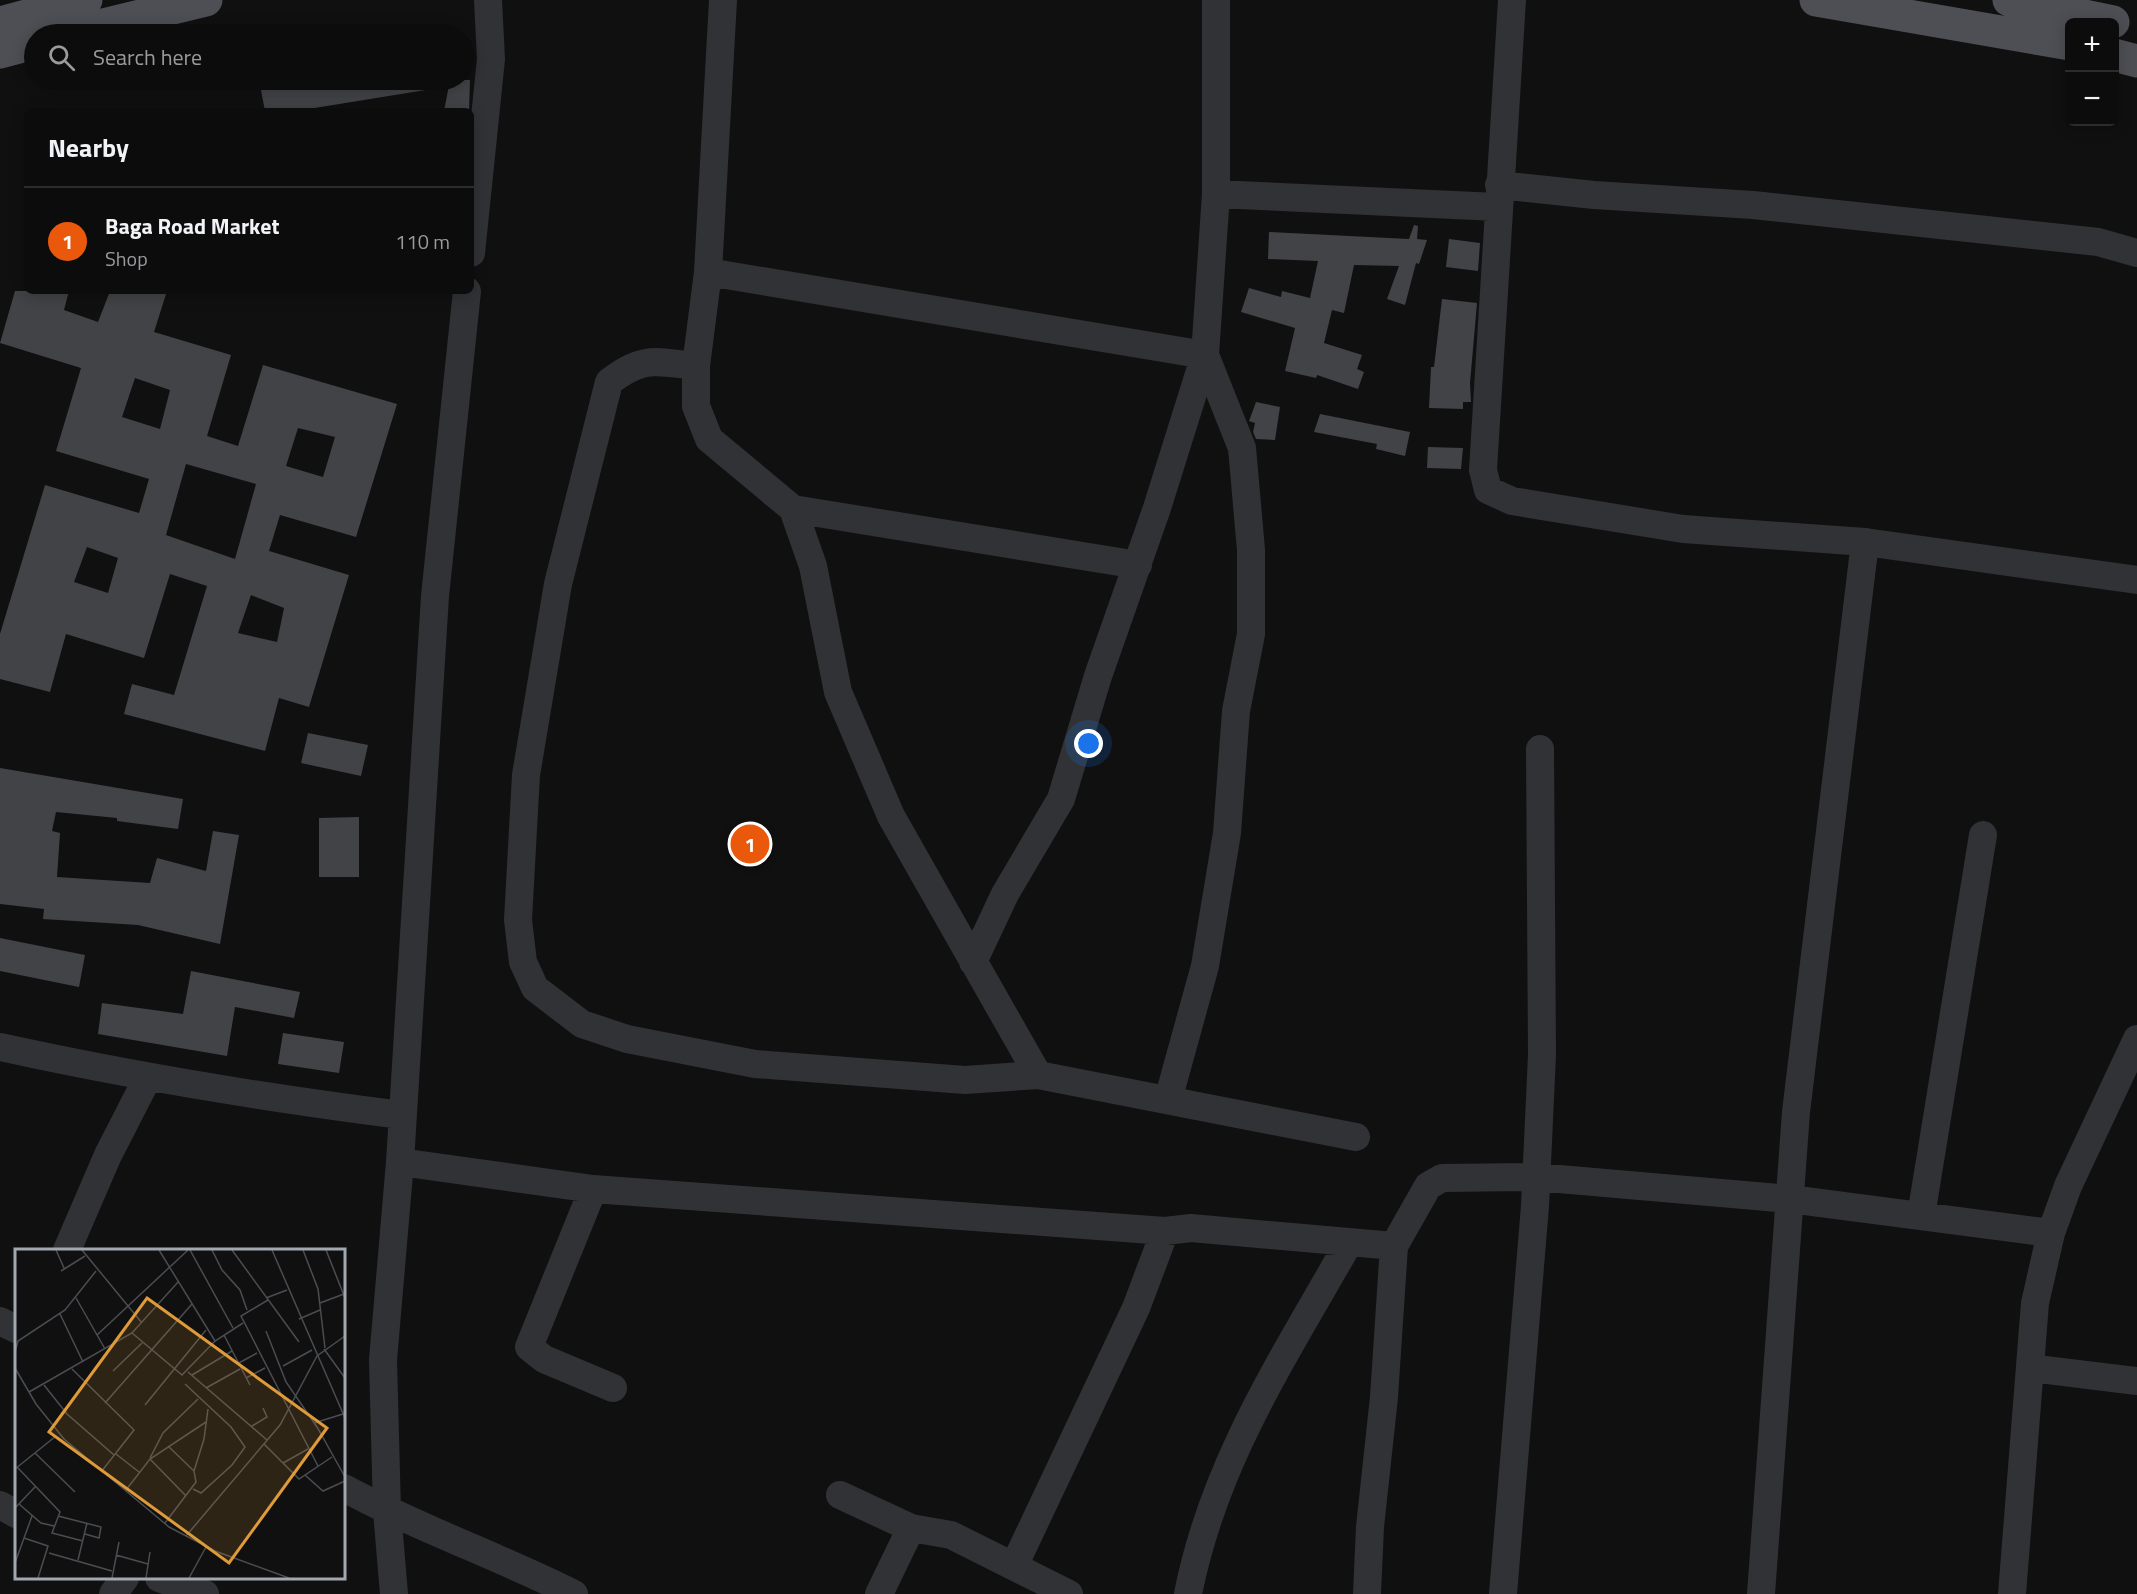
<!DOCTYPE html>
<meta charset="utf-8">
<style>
:root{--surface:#0c0c0d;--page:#151516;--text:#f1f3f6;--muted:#9a9b9d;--line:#2c2c2e;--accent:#ea580c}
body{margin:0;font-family:"Titillium Web",sans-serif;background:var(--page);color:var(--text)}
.controls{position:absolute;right:18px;top:18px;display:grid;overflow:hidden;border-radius:9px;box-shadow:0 3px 15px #0003}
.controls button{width:54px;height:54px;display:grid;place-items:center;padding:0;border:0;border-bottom:2px solid var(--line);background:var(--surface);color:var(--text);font:30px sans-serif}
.you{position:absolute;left:1089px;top:744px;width:21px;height:21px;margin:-15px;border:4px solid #fff;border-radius:50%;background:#1a73e8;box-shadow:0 0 0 9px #1a73e833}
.badge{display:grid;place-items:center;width:39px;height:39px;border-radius:50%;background:var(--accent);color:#fff;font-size:20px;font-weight:700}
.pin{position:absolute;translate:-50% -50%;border:3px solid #fff;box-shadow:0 2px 6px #0006}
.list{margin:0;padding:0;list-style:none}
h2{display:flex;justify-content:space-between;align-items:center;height:78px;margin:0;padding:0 24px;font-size:26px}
h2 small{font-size:20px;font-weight:400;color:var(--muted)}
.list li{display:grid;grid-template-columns:39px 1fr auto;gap:18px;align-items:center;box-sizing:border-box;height:108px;padding:0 24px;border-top:2px solid var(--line)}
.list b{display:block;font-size:22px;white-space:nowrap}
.list p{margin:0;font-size:20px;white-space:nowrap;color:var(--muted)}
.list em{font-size:20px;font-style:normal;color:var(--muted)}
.icon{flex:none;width:33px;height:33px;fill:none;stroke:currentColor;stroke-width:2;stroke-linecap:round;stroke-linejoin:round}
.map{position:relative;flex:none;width:2137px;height:1594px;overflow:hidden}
.search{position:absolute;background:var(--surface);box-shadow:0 3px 15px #0003;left:24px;top:24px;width:450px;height:66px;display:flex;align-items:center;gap:15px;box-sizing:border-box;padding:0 21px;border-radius:33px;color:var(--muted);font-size:22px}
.panel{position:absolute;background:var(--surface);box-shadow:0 3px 15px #0003;left:24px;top:108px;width:450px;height:186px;border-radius:9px}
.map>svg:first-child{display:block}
.building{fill:#414346;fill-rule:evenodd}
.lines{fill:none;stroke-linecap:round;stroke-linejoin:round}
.minor{stroke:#313235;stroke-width:28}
.major{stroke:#4d4f54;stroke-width:33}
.inset-road{fill:none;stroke:#4a4d51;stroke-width:1.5}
.view{fill:#df9a39;fill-opacity:0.15;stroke:#df9a39;stroke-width:3}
.inset-edge{fill:none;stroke:#a2a8b0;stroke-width:3}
</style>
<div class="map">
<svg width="2137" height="1594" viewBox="0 0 2137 1594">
<rect width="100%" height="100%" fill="#101011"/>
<!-- building -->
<path class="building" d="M259,80H438V88L296,111H265Z
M450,80H470L469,111H444Z
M1414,225L1418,226L1417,239L1427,240L1419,264L1416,263L1405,305L1387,299L1399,266L1354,265L1344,313L1332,310L1324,343L1362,355L1357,369L1364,372L1358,389L1317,375L1316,378L1285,371L1295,328L1241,312L1249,288L1281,297L1282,291L1310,298L1318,261L1268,259L1269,232L1409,239Z
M1449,239L1480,243L1478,271L1446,267Z
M15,291H69L64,310L98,322L110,291H167L154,332L231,355L207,436L238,446L263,365L397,404L356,537L280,515L269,551L349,575L309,707L279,698L265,751L124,714L132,684L174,695L207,586L170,574L144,658L66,634L50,692L0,679V634L45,485L139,513L149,479L56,451L81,368L0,343ZM135,378L170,390L160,429L122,417ZM298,428L335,437L323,477L286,466ZM186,464L256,484L235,559L166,535ZM87,547L118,558L108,593L74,582ZM251,595L284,608L277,642L238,633Z
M1442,299L1477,303L1470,383L1471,402H1463V409L1429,408L1431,367H1434Z
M1256,402L1280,407L1275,440L1256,439L1253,432L1255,423L1249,421Z
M1320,414L1410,432L1405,456L1376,449L1377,444L1314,432Z
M1428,447L1463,448L1461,469L1427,468Z
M308,733L368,745L361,776L301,763Z
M0,768L183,799L178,829L117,821V818L56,812L52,831L60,833L57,877L150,883L157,858L206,871L213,831L239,835L220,944L138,925L43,919L44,909L0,904Z
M359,817V877H319V818Z
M0,938L85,955L79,987L0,971Z
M191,971L300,992L294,1018L235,1007L227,1056L98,1034L102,1003L183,1014Z
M283,1033L344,1042L339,1073L278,1064Z"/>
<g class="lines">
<!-- minor -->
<path class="minor" d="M723,0L708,272L696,366V406L709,439L793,509L1138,565
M1512,0L1483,470L1488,490L1512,501L1683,529L1865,542L2137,580
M1499,185L1594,195L1753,205L2098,242L2137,253
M1216,194L1497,207
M471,253L491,59L488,0
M708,272L1205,355
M696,366C656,362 643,355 609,382L558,584L526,775L518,920L523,962L535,988L582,1024L627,1039L755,1064L965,1080L1038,1075L1356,1137
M793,509L813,566L838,692L891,816L1038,1075
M973,962L1005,894L1061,799L1098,676L1157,508L1205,355L1216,194V0
M0,1047C132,1076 267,1098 401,1115
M1168,1100L1205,966L1227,833L1236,711L1251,634V550L1242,448L1205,355
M400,1162L593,1189L1165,1231L1191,1228L1394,1246
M593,1189L529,1347L544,1359L613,1388
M1921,1216L1983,835
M67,1250L108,1155L148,1077
M0,1321L16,1329
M2030,1368L2137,1381
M344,1488C418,1528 498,1556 574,1594
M840,1495L911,1528L951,1535L1069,1594
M0,1505L16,1514
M1014,1566L1136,1308L1165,1231
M159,1578L205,1594
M113,1594L125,1578
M394,1594L387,1511L383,1360L400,1162L435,596L467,291
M879,1594L911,1528
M1188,1594C1214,1462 1283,1359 1348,1244
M1367,1594L1370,1527L1384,1397L1394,1246L1428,1186L1442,1178L1536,1177L1790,1199L2051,1233
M1503,1594L1535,1206L1542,1055L1540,749
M1761,1594L1796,1112L1865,542
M2012,1594L2035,1303L2051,1233L2068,1186L2137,1039"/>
<!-- major -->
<path class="major" d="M1816,0L2070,44
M2009,0L2113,22
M0,23L86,0
M66,34L206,0
M0,52L34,43
M2114,55L2137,61"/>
</g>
<!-- overview -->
<g transform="translate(15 1249)">
<rect width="330" height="330" fill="#101011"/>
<path class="inset-road" d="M41,1L49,19M67,1L127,74M144,1L200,92M175,1L218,79M197,1L207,21L225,41L232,61M217,1L284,93M257,1L330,169M288,1L303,40L310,99M311,1L330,49M46,22L70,7M61,49L90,100M251,49L272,41M253,51L226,67L303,217M305,54L329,45M45,65L68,113M284,70L305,61M251,82L271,133L302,178L330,228M117,84L167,126L200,92L228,74M82,86L173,1M209,86L235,136M309,100L330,129M0,103L3,92L50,61L81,22M222,115L242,104M268,117L297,101M0,119L21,155L49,190L154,278L200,302L274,329M57,120L119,181L86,223M98,122L127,94M173,123L252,191M177,126L217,102M231,129L250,119M170,135L216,178L230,198L217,216L186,244L178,240M29,136L52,165L99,206M191,139L225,120M14,143L117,84L164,32M90,154L177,55M130,156L191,81M299,174L328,165M237,177L252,168L248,159M249,195L284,230L317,208M20,204L60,243M101,205L124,223M135,209L148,184L183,150M135,210L171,247M268,214L293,200M2,218L45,263L37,284L68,292M0,220L41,187M179,222L189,190L193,160M290,226L308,242L330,232M111,241L135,210L191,173M4,255L26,274L39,277M0,259L20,238M43,267L86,278L84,289L70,285M150,274L181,233L179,222L153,197M171,287L265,176L302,107L330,87M9,289L33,297L23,329M34,304L97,322M101,306L133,315M63,311L72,274M0,314L17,267M97,329L104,293M131,329L135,303M174,329L191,298"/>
<path class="view" d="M132,49L312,179L214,314L34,183Z"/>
<rect width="330" height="330" class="inset-edge"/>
</g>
</svg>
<div class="controls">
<button>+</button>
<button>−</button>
</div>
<div class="you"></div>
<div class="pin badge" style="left:750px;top:844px">1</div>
<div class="search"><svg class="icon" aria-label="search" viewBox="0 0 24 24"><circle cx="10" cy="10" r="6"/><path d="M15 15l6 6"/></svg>Search here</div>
<section class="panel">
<h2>Nearby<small></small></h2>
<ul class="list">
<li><span class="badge">1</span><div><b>Baga Road Market</b><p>Shop</p></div><em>110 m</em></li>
</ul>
</section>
</div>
